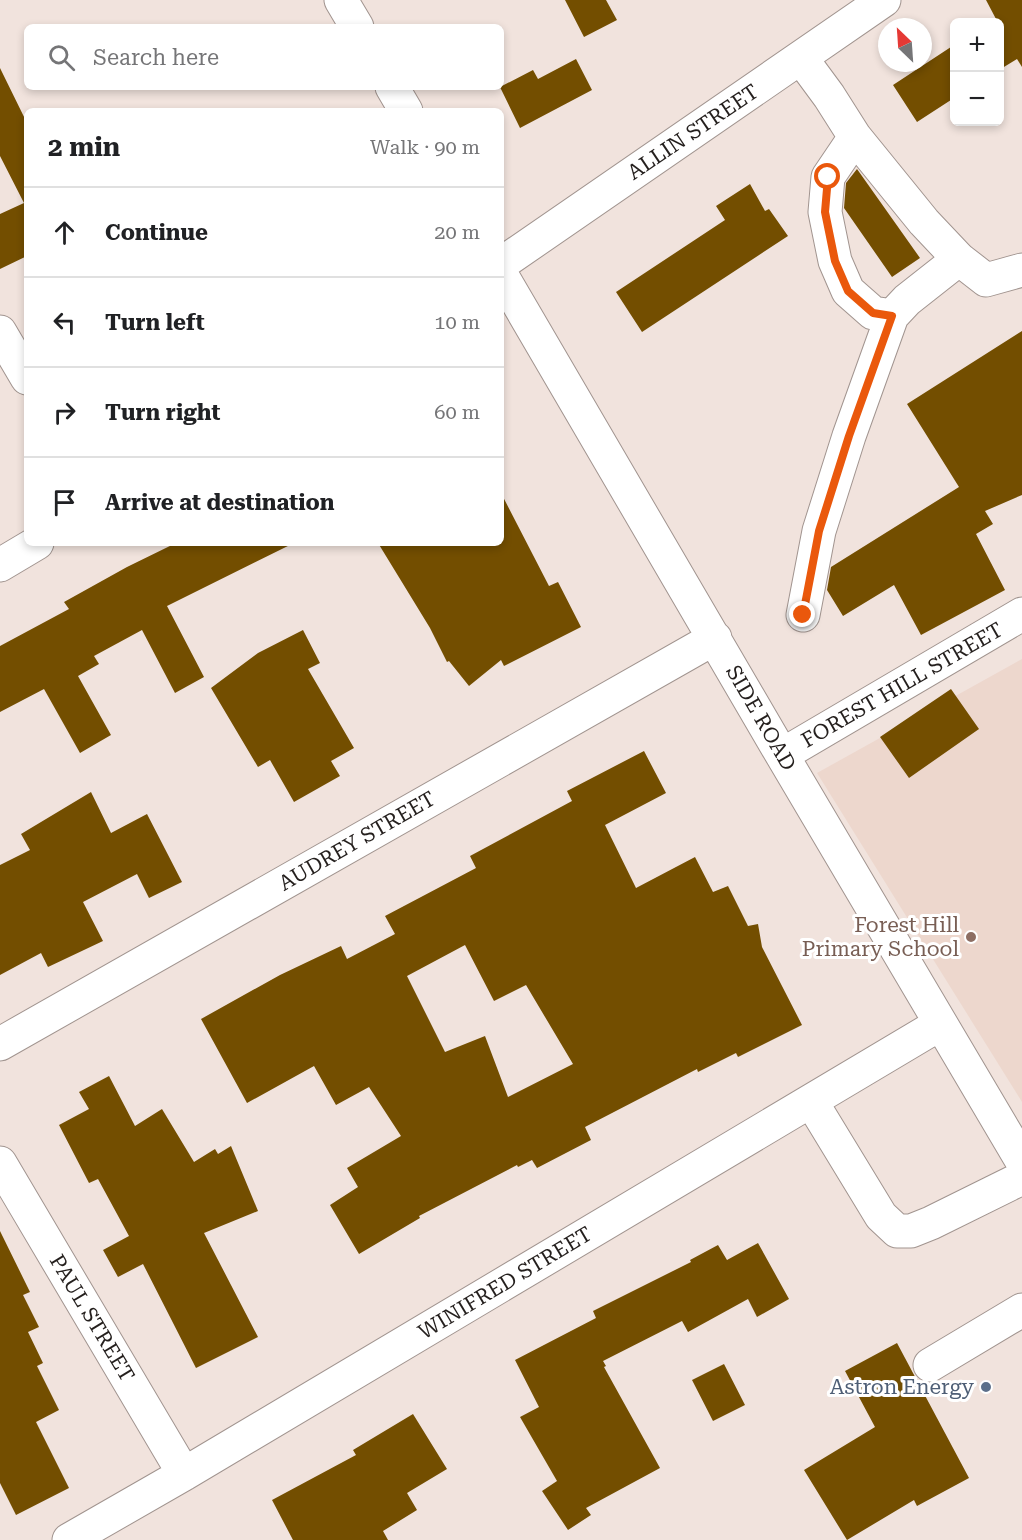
<!DOCTYPE html>
<meta charset="utf-8">
<style>
:root{--surface:#fff;--page:#f2f2f2;--text:#202124;--muted:#757577;--line:#e0e0e0}
body{margin:0;font-family:"Roboto Serif",serif;background:var(--page);color:var(--text)}
.controls{position:absolute;right:18px;top:18px;display:grid;overflow:hidden;border-radius:9px;box-shadow:0 3px 9px #0003}
.controls button{width:54px;height:54px;display:grid;place-items:center;padding:0;border:0;border-bottom:2px solid var(--line);background:var(--surface);color:var(--text);font:30px sans-serif}
.compass{position:absolute;left:878px;top:18px;width:54px;height:54px;border-radius:50%;background:var(--surface);box-shadow:0 3px 9px #0003;rotate:335deg}
.stop{position:absolute;width:18px;height:18px;margin:-14px;border:4px solid #ea580c;border-radius:50%;background:#fff}
.stop.end{background:#ea580c;border-color:#fff;box-shadow:0 2px 6px #0008}
.list{margin:0;padding:0;list-style:none}
h2{display:flex;justify-content:space-between;align-items:center;height:78px;margin:0;padding:0 24px;font-size:26px}
h2 small{font-size:20px;font-weight:400;color:var(--muted)}
.list li{display:grid;grid-template-columns:39px 1fr auto;gap:18px;align-items:center;box-sizing:border-box;height:90px;padding:0 24px;border-top:2px solid var(--line)}
.list b{display:block;font-size:22px;white-space:nowrap}
.list em{font-size:20px;font-style:normal;color:var(--muted)}
.icon{flex:none;width:33px;height:33px;fill:none;stroke:currentColor;stroke-width:2;stroke-linecap:round;stroke-linejoin:round}
.map{position:relative;flex:none;width:1022px;height:1540px;overflow:hidden}
.search{position:absolute;background:var(--surface);box-shadow:0 3px 9px #0003;left:24px;top:24px;width:480px;height:66px;display:flex;align-items:center;gap:15px;box-sizing:border-box;padding:0 21px;border-radius:9px;color:var(--muted);font-size:22px}
.panel{position:absolute;background:var(--surface);box-shadow:0 3px 9px #0003;left:24px;top:108px;width:480px;height:438px;border-radius:9px}
.map>svg:first-child{display:block}
.built{fill:#edd7cd}
.building{fill:#734e00;fill-rule:evenodd}
.lines{fill:none;stroke-linecap:round;stroke-linejoin:round}
.minor-casing{stroke:#a1948f;stroke-width:35}
.minor{stroke:#fff;stroke-width:33}
.route{stroke:#ea580c;stroke-width:8}
.education-dot{fill:#8d6e63;stroke:#fff;stroke-width:2}
.service-dot{fill:#5c6f8a;stroke:#fff;stroke-width:2}
.labels{text-anchor:middle;stroke-width:6;stroke-linejoin:round;paint-order:stroke}
.street-label{font-size:21px;fill:#241f1d;stroke:#fff}
.education-label{font-size:21px;fill:#785e54;stroke:#fff;text-anchor:end}
.service-label{font-size:21px;fill:#4e5e75;stroke:#fff;text-anchor:end}
</style>
<div class="map">
<svg width="1022" height="1540" viewBox="0 0 1022 1540">
<rect width="100%" height="100%" fill="#f1e3dd"/>
<!-- built -->
<path class="built" d="M1022,659V1102L817,773Z"/>
<!-- building -->
<path class="building" d="M565,0H606L617,20L584,37Z
M986,0H1022V67L1017,59L999,70V22H991L996,19Z
M954,45V98L917,122L893,85Z
M576,59L592,90L520,128L500,87L533,70L538,79Z
M0,68L27,123V256L0,269V214L24,203L0,156Z
M857,169L920,258L892,277L844,208L846,183Z
M750,184L765,211L769,209L788,236L642,332L616,292L725,220L716,206Z
M1022,331V495L985,511L993,524L976,534L1005,590L921,635L894,585L843,616L827,590L831,567L959,487L907,404Z
M501,493L549,586L558,582L581,627L504,666L501,660L469,686L449,661L447,662L430,628L378,543H501Z
M176,543H294L167,606L204,677L175,693L142,630L94,656L99,664L78,676L111,735L80,753L44,689L0,712V646L69,609L64,602L127,567Z
M303,630L320,663L308,669L354,748L331,761L340,776L294,802L270,760L258,767L211,688L258,653Z
M951,689L979,729L909,778L880,737Z
M644,751L666,793L605,825L636,888L695,857L713,892L728,886L748,926L758,924L762,947L802,1025L738,1057L736,1053L698,1072L697,1069L585,1127L591,1140L537,1168L532,1160L518,1167L517,1165L419,1216L420,1218L359,1254L330,1205L358,1187L347,1168L401,1136L369,1087L336,1105L314,1066L247,1103L201,1019L280,975L341,946L347,959L395,934L385,916L476,868L470,856L572,801L567,791ZM465,945L494,1001L526,985L573,1064L508,1097L485,1036L445,1052L407,976Z
M91,792L111,833L147,814L182,882L149,898L137,874L83,902L103,941L48,967L41,953L0,975V865L30,850L21,834Z
M109,1076L135,1126L162,1109L194,1162L215,1149L218,1154L231,1146L258,1211L204,1233L258,1337L196,1368L143,1264L118,1277L103,1250L129,1236L98,1179L89,1183L59,1125L89,1109L79,1092Z
M0,1231L30,1292L23,1295L39,1327L28,1332L43,1363L37,1366L59,1410L36,1422L69,1488L16,1515L0,1483Z
M758,1243L789,1299L757,1317L748,1299L688,1332L682,1321L603,1361L606,1366L604,1367L660,1468L586,1508L591,1515L568,1530L542,1491L557,1481L520,1417L539,1407L515,1360L596,1318L593,1311L691,1262L690,1260L718,1245L727,1260Z
M897,1343L969,1478L917,1506L914,1500L847,1540L804,1470L875,1427L845,1371Z
M724,1364L745,1405L713,1421L692,1380Z
M413,1414L447,1469L407,1493L417,1510L383,1531L388,1540H293L272,1500L356,1455L353,1450Z"/>
<g class="lines">
<defs>
<path id="minor" d="M341,0L357,27
M801,58L829,96L855,137L924,222L959,259L986,280L1022,270
M392,87L406,111
M855,137L828,177L825,212L835,261L848,291L873,313L892,316
M501,264L884,0
M501,274L782,755L1022,1161
M0,332L27,378
M0,565L37,543
M803,615L819,531L849,436L892,316L907,300L959,259
M782,755L1022,614
M0,1044L715,638
M811,1101L881,1216L897,1231H911L931,1223L1022,1178
M0,1163L184,1474
M930,1365L1022,1310
M69,1540L184,1474L940,1024"/>
</defs>
<!-- minor casing -->
<use href="#minor" class="minor-casing"/>
<!-- minor -->
<use href="#minor" class="minor"/>
</g>
<g class="lines">
<!-- route -->
<path class="route" d="M803,615L819,531L849,436L892,316L873,313L848,291L835,261L825,212L828,177"/>
</g>
<!-- markers -->
<circle class="education-dot" cx="971" cy="937" r="6"/>
<circle class="service-dot" cx="986" cy="1387" r="6"/>
<g class="labels">
<!-- street labels -->
<g class="street-label">
<text transform="translate(693 132) rotate(-34)" y="7">ALLIN STREET</text>
<text transform="translate(902 685) rotate(-30)" y="7">FOREST HILL STREET</text>
<text transform="translate(761 718) rotate(60)" y="7">SIDE ROAD</text>
<text transform="translate(357 841) rotate(-30)" y="7">AUDREY STREET</text>
<text transform="translate(505 1283) rotate(-31)" y="7">WINIFRED STREET</text>
<text transform="translate(92 1318) rotate(59)" y="7">PAUL STREET</text>
</g>
<!-- education labels -->
<g class="education-label">
<text x="959" y="932">Forest Hill<tspan x="959" dy="24">Primary School</tspan></text>
</g>
<!-- service labels -->
<g class="service-label">
<text x="974" y="1394">Astron Energy</text>
</g>
</g>
</svg>
<div class="controls">
<button>+</button>
<button>−</button>
</div>
<svg class="compass" viewBox="-18 -18 36 36"><path d="M0-13l5 13h-10z" fill="#e53935"/><path d="M0 13l5-13h-10z" fill="#757577"/></svg>
<div class="stop" style="left:828px;top:177px"></div>
<div class="stop end" style="left:803px;top:615px"></div>
<div class="search"><svg class="icon" aria-label="search" viewBox="0 0 24 24"><circle cx="10" cy="10" r="6"/><path d="M15 15l6 6"/></svg>Search here</div>
<section class="panel">
<h2>2 min<small>Walk · 90 m</small></h2>
<ul class="list">
<li><svg class="icon" aria-label="ahead" viewBox="0 0 24 24"><path d="M12 20V5M6 11l6-6 6 6"/></svg><div><b>Continue</b></div><em>20 m</em></li>
<li><svg class="icon" aria-label="left" viewBox="0 0 24 24"><path d="M17 20v-9H6M10 6l-5 5 5 5"/></svg><div><b>Turn left</b></div><em>10 m</em></li>
<li><svg class="icon" aria-label="right" viewBox="0 0 24 24"><path d="M7 20v-9h11M14 6l5 5-5 5"/></svg><div><b>Turn right</b></div><em>60 m</em></li>
<li><svg class="icon" aria-label="arrive" viewBox="0 0 24 24"><path d="M6 21V4h12l-3 4 3 4H6"/></svg><div><b>Arrive at destination</b></div></li>
</ul>
</section>
</div>
